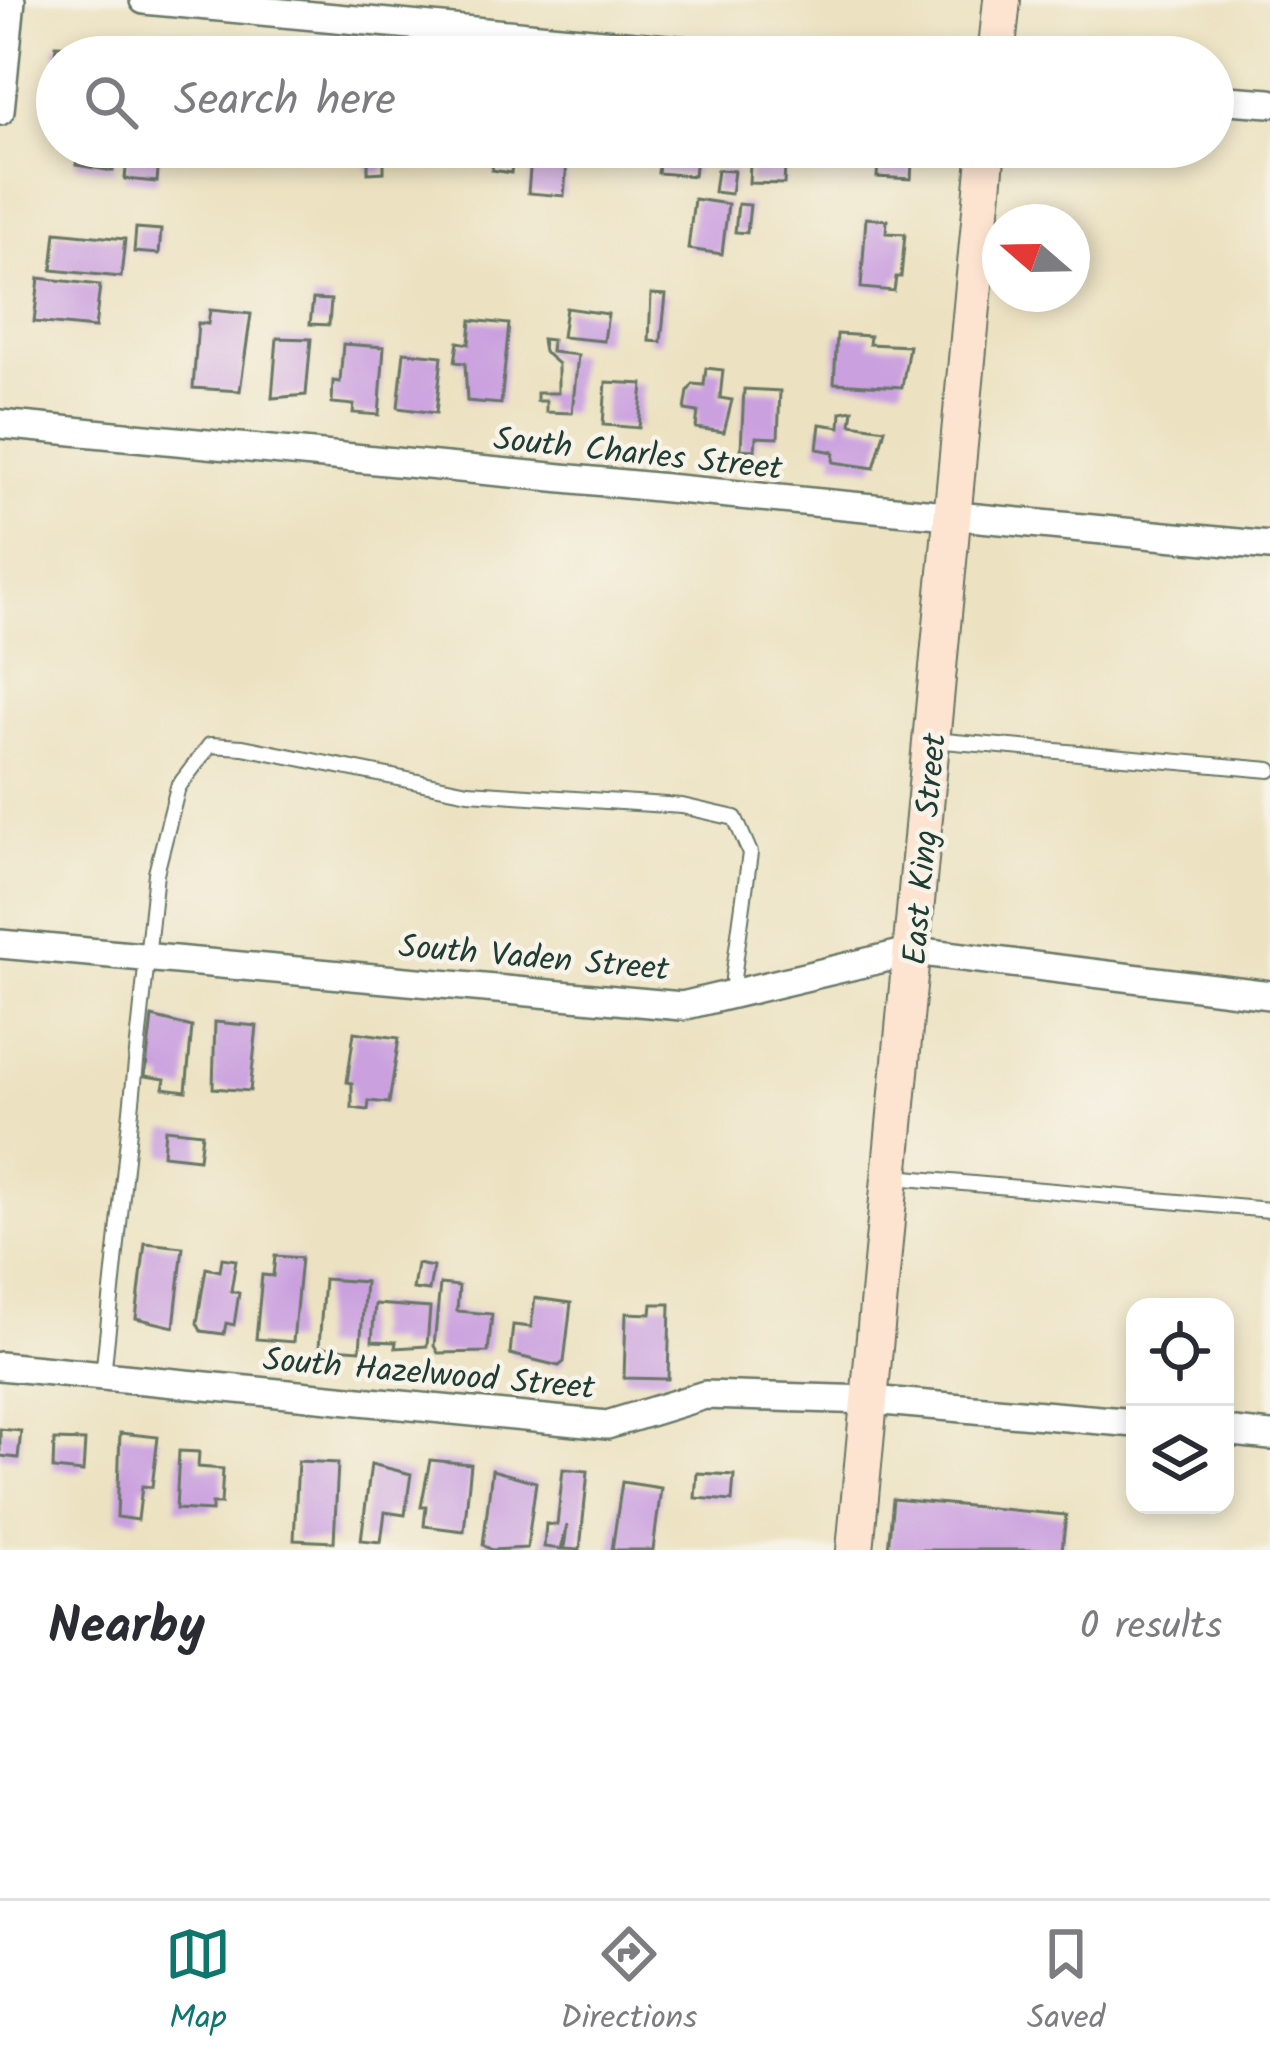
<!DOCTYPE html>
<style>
:root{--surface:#fff;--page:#f7f7f7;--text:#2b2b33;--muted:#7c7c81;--line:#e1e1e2;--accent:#0f766e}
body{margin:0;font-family:Kalam,sans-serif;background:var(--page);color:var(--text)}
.controls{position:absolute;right:36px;bottom:36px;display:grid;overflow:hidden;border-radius:24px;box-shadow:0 6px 18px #0003}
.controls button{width:108px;height:108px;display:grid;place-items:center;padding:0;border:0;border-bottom:3px solid var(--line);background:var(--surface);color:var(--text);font:60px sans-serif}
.compass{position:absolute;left:982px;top:204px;width:108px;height:108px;border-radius:50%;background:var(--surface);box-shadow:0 6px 18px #0003;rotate:290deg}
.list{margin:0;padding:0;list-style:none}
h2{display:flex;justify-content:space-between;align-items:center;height:156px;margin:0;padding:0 48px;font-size:51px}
h2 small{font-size:39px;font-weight:400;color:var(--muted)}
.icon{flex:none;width:66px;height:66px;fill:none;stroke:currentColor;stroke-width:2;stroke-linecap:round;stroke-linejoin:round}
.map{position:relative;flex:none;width:1270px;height:1550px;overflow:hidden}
.search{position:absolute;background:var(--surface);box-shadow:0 6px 18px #0003;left:36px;right:36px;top:36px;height:132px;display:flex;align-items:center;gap:30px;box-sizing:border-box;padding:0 42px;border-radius:66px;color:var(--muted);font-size:45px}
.sheet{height:348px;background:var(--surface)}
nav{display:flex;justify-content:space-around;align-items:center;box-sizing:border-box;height:168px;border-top:3px solid var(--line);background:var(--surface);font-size:33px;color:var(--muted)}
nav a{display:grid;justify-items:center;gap:6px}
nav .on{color:var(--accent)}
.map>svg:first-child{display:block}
.building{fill:#caa0df}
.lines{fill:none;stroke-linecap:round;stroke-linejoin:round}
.lane-casing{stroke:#677765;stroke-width:18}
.street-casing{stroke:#677765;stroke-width:32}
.secondary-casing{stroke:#677765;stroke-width:40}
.lane{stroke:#fff;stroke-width:14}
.street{stroke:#fff;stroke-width:27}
.secondary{stroke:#fde4d1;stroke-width:36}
.labels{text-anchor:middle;stroke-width:9;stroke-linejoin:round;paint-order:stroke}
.street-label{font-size:33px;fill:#1f3d34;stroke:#f7f3e8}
</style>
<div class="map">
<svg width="1270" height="1550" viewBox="0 0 1270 1550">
<rect width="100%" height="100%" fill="#f7f3e8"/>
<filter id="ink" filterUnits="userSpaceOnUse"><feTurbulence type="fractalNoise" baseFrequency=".00833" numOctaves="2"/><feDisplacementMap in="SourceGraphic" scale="24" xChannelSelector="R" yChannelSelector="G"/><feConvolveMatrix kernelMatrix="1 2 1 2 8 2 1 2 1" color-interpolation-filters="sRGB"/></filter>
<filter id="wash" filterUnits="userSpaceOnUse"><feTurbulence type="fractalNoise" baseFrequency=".004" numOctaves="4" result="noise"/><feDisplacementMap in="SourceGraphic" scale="48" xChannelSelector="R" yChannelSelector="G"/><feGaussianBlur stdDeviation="2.7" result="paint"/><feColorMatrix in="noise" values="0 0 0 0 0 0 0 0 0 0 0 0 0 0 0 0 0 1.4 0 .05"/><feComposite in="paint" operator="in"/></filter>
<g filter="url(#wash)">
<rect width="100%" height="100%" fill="#ece2c1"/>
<g id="blocks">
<!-- building -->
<path class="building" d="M56,45L76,46V57L55,56Z
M79,147H116L113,171L76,165Z
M128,147H160L157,182L125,179Z
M368,147H384V172L368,173Z
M481,147H514L511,173L492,170L493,162L480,161Z
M549,147H586L585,152L568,151L564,196L528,193L531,158L548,159Z
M606,147H649L648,159L605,157Z
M661,147H697L694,176L658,173Z
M740,147H786L784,184L749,183L750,164H739Z
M864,147H913L911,179L877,177L879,150L864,153Z
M717,170L734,171L731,194L714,192Z
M694,199L728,204L722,254L688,249Z
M738,204L750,205L747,233L735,232Z
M866,218L887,220L886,233L905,234L901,277H896L894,291L861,288Z
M136,228L161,230L159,254L134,252Z
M56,232L125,239L121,277L52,270Z
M39,278L100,285L95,328L34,322Z
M651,294L666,295L661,342L649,341Z
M313,299L331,300L329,325L310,324Z
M566,308L608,314L604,341L562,337Z
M210,310L251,314L240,391L193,388L198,323L208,324Z
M471,320L509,324L501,404L467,401L465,363L455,362L458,342L469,344Z
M837,334L870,336L869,344L909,346L902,387L834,383Z
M277,338L311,339L306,395L272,398Z
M542,339L552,340L551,352L578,355L572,413L546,412V401H537V393H558V364L544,352Z
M343,344L384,347L379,415L353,413L354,405L332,403L333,381L340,382Z
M404,352L442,356L436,413L398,408Z
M706,368L723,370L720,398L732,400L724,432L696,428L698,412L685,410L688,391L693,384L704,385Z
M606,382L643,384L639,428L603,425Z
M744,389L780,391L778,438L756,437L755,450L741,449Z
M853,410L851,424L885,429L874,468L833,462L834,452L817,449L820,424L840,427L841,412Z
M152,1017L192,1027L186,1091L163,1088L165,1079L145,1076Z
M215,1022L257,1026L250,1091L213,1088Z
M354,1032L399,1038L389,1103L369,1101L368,1110L352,1108V1083L347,1082Z
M165,1129L202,1133L199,1159L163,1155Z
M145,1243L183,1247L174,1327L136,1318Z
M275,1256L301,1258L293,1342L256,1339L262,1275L273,1276Z
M222,1258L236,1260L231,1291L239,1293L234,1325L226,1323L224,1334L201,1331L197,1323L206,1268L220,1271Z
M417,1264L433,1267L429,1291L413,1289Z
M324,1279L365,1282L360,1350L319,1347Z
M440,1284L459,1286L457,1311L492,1314L488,1352L438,1353L434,1346Z
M535,1298L571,1303L564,1362L559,1366L510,1354L513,1325L531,1327Z
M375,1304L430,1308L427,1346L395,1348L396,1342L372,1341Z
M652,1304H670L668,1379L624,1378L626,1313L651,1314Z
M0,1429L21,1431L18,1458L0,1456Z
M120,1433L158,1437L152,1487L142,1486L138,1520L117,1517Z
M54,1440L85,1441L83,1472L53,1469Z
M179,1451L199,1452L198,1467L223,1469L221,1504H212V1511L176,1509Z
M430,1460L471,1464L464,1531L424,1526L426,1507H421Z
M298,1461L338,1463L334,1542L294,1540Z
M371,1464L411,1474L405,1515L385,1512L381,1542L361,1540Z
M563,1469L588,1471L580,1550L564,1549L567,1525L561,1549L544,1547L546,1524L557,1525Z
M492,1470L536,1482L527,1548L492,1550L483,1545Z
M697,1473L734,1475L732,1501L695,1498Z
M622,1482L661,1488L653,1550H612Z
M893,1499L1066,1515L1062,1550H888Z"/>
</g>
</g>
<g filter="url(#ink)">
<use href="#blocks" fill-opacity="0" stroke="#677765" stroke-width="3"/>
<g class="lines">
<defs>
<path id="lane" d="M933,740L1270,770
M894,1177L1270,1210
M103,1376L156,873L178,787L210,745L243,747L468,792L682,806L735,818L750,853L733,978L736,995"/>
<path id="street" d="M144,0L752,57
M1213,99L1270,103
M0,111L11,0
M0,424L1270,546
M0,944L682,1006L914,951L1270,995
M0,1366L607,1425L705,1395L871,1400L1135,1423
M1225,1431L1270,1436"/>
<path id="secondary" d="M996,57L1002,0
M855,1550L987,147"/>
</defs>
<!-- lane casing -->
<use href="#lane" class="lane-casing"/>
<!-- street casing -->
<use href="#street" class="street-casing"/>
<!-- secondary casing -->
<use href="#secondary" class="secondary-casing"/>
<!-- lane -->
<use href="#lane" class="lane"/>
<!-- street -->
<use href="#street" class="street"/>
<!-- secondary -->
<use href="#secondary" class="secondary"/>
</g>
</g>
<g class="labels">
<!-- street labels -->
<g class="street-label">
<text transform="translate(638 452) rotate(6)" y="12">South Charles Street</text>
<text transform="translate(923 849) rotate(-85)" y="12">East King Street</text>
<text transform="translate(534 956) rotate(5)" y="12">South Vaden Street</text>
<text transform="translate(429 1372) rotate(5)" y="12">South Hazelwood Street</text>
</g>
</g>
</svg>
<div class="controls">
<button><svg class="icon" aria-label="locate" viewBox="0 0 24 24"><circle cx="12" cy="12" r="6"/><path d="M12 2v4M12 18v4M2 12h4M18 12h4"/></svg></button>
<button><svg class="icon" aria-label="layers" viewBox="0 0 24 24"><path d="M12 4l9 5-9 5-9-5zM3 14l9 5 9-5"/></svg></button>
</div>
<svg class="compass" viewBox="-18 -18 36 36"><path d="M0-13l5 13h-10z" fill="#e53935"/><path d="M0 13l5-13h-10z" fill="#7c7c81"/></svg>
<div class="search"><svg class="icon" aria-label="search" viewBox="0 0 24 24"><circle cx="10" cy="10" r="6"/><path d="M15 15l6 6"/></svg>Search here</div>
</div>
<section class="sheet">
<h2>Nearby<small>0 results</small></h2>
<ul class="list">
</ul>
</section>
<nav>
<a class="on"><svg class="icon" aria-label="map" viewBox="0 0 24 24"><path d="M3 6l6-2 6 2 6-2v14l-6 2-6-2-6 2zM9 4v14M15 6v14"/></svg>Map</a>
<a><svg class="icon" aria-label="directions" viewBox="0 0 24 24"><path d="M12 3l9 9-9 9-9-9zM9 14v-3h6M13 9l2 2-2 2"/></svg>Directions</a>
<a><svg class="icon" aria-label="saved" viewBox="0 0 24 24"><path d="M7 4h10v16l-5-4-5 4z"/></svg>Saved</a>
</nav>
